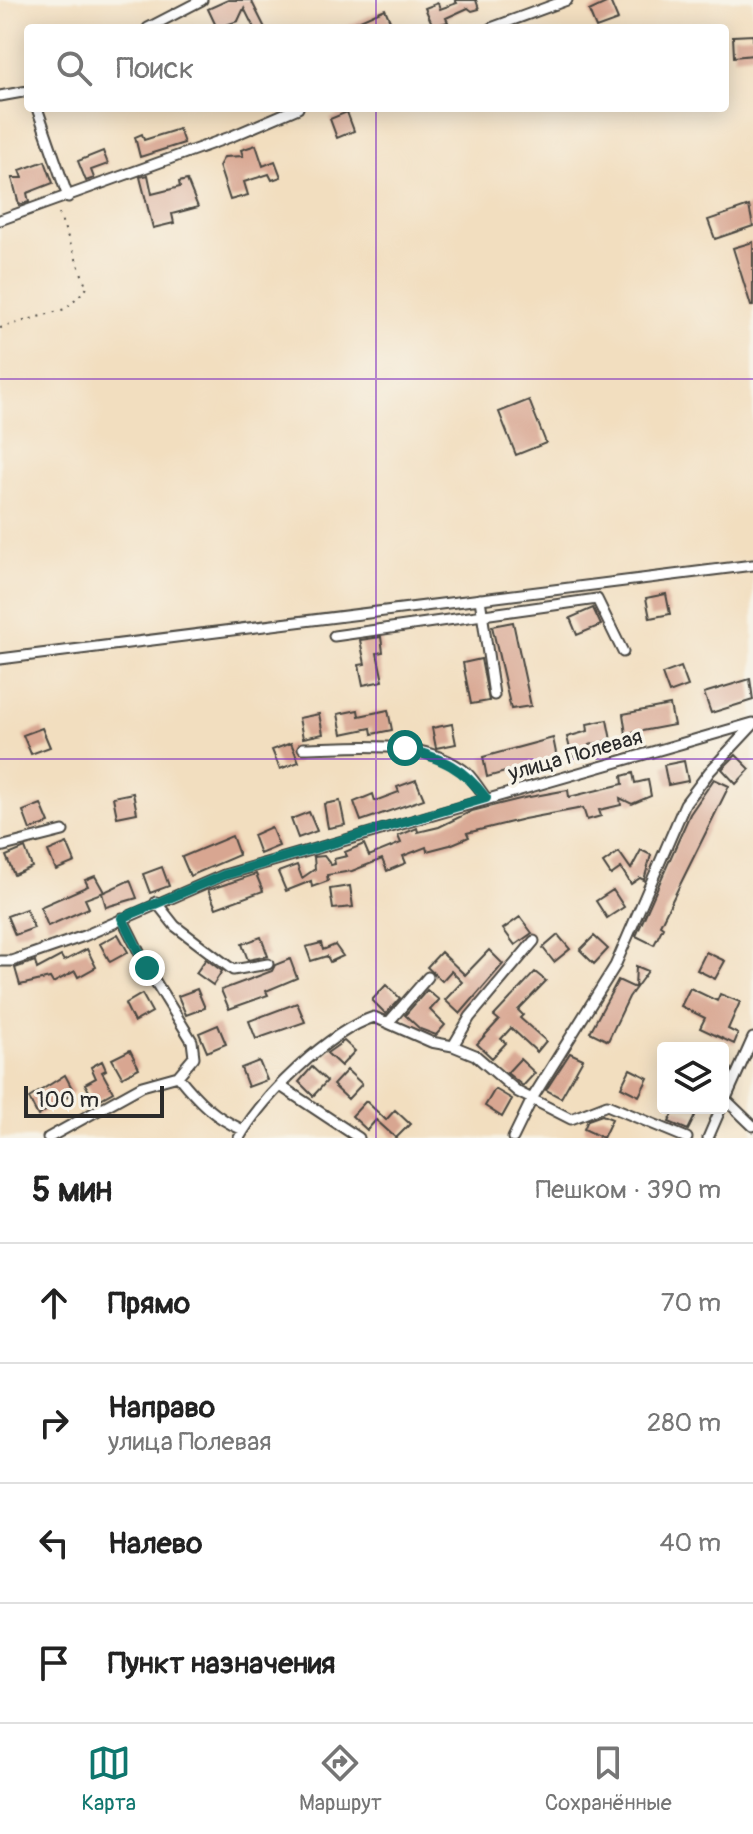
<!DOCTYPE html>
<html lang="ru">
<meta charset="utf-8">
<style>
:root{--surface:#fff;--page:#f2f2f2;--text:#222;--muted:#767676;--line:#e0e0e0;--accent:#0f766e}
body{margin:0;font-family:Pangolin,sans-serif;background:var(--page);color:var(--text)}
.controls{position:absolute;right:24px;bottom:24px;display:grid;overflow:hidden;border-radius:8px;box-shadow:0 4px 20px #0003}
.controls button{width:72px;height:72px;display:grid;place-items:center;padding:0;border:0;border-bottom:2px solid var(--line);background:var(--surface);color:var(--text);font:40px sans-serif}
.scale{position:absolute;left:24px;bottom:20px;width:140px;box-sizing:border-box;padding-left:8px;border:4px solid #2b2b2b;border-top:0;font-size:22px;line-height:28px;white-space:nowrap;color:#2b2b2b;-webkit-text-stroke:6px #f7f3e8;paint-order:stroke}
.stop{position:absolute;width:24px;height:24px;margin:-18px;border:6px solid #0f766e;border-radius:50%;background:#fff}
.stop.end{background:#0f766e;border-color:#fff;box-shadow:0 2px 8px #0008}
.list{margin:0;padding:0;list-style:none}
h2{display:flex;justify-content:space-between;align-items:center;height:104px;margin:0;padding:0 32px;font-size:34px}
h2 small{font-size:26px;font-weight:400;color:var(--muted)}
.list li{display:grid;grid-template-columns:52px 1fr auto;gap:24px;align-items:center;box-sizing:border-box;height:120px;padding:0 32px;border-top:2px solid var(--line)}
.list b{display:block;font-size:30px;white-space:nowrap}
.list p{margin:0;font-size:26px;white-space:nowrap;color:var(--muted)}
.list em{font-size:26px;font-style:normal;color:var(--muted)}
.icon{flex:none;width:44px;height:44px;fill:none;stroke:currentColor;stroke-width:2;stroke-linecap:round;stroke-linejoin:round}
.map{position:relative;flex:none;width:753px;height:1138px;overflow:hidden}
.search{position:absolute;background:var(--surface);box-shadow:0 4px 20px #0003;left:24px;right:24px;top:24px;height:88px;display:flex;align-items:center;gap:20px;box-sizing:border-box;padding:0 28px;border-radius:8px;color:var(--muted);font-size:30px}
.sheet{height:584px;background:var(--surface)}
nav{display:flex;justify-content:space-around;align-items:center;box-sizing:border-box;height:112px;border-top:2px solid var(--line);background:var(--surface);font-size:22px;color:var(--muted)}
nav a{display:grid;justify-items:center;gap:4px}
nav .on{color:var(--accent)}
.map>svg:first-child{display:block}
.building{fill:#d8a691}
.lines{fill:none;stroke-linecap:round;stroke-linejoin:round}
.minor-casing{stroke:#494641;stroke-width:13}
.path{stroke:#494641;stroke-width:2;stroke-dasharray:2 6;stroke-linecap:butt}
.minor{stroke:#fff;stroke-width:9}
.route{stroke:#0f766e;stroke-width:10}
.grid{fill:none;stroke:#7b2cbf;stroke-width:2;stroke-opacity:0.55}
.labels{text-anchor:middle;stroke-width:7;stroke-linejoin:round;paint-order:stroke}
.street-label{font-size:22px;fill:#2b2b2b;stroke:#f7f3e8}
</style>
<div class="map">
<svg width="753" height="1138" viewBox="0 0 753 1138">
<rect width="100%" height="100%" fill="#f7f3e8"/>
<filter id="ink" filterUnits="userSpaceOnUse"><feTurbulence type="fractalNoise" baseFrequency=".0125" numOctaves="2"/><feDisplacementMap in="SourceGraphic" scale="16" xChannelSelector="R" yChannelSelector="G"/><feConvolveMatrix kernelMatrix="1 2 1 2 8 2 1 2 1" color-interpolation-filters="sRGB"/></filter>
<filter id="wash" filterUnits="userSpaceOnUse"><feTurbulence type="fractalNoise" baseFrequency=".006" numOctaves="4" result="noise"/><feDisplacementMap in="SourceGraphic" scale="32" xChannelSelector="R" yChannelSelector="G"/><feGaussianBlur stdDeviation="1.8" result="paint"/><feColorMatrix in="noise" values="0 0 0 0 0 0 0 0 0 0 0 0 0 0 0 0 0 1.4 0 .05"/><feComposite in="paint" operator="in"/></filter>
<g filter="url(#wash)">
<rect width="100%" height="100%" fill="#f2debf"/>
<g id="blocks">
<!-- building -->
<path class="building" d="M228,0H251L265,28H254L244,8L238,21L217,28L208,9Z
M455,0H476L479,9L472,11L468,8L446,18L448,22L433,26L425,8L438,3L440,9L457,3Z
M610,1L618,20L596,28L589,11Z
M385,9L393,28H342Z
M753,35V55L734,57L733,36Z
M347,112L354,131L337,138L330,119Z
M179,129L184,143L140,157L135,137L142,134L144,140Z
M256,145L263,166L275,161L281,177L272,180L269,174L244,182L248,195L230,200L219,166L224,157L243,156L241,150Z
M103,151L108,164L91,170L94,178L86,181L78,161Z
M45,161L53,183L27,193L29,202L19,205L12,178H23L20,170Z
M148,175L152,194L180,187L179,182L187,180L198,207L172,214L174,223L153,228L140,177Z
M749,206L753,226L715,239L708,220Z
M753,242V306H751L733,248Z
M529,400L546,443L516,455L499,412Z
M666,594L670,614L650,618L646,598Z
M593,608L601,625L577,635L570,618Z
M513,622L531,706L511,709L492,626Z
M381,637L383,652L377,653L383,681L363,685L359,665L365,664L360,640Z
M481,659L489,701L471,704L463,663Z
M681,667L688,686L669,693L662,674Z
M750,679L753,700L711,713L704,693Z
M670,705L674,725L626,734L623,714Z
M358,710L359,716L388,710L392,730L372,734L371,728L342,734L338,714Z
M319,714L323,734L303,738L299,718Z
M607,720L611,740L589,745L591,753L572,757L567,737L588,731L587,724Z
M452,724L456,744L436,748L432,728Z
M42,728L50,747L31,754L23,735Z
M553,738L557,758L487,777L483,757Z
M291,743L299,762L280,769L272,750Z
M736,755L750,769L736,784L722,769Z
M684,761L688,781L668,785L664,765Z
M633,773L635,783L648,780L651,796L632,804L620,798L621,805L599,810L601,816L587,820L583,808L524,819L467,833L469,837L450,845L427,851L426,847L403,856L406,863L387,871L382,859L352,871L327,875L328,881L312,887L311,881L286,891L278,872L297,865L302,878L315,869L314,857L324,856L331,865L335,864L334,859L347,856L345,852L364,844L369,856L401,843L398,836L417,828L418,832L439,827L472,811L524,798L568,790L569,797L623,784L622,776Z
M714,779L729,786L660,925L663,927L654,945L636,936L690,814Z
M416,780L424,799L361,821L354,802L373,794L375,801L399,792L397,787Z
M133,793L137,813L117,817L113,797Z
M340,801L345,825L328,828L324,804Z
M41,804L49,823L30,830L23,811Z
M309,812L317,831L298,838L291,819Z
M271,827L279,846L260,854L253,835Z
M232,836L239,855L190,876L182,857Z
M67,843L75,862L56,870L48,851Z
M25,848L32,867L14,875L6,856Z
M641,850L651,855L644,880L640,878L631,884L621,868L611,875L603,863L619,852L631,869Z
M162,867L169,886L150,893L143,874Z
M256,874L263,891L216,908L208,890Z
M95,876L104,892L85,899L89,908L48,926L40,907L88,886L85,880Z
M130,880L137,898L106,907L102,893Z
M350,886L353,907L333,909L330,889Z
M613,890L624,907L607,918L596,901Z
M26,909L34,928L15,935L7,916Z
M520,917L532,933L515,945L503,929Z
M118,934L128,952L110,962L100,944Z
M558,935L570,949L554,962L543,948Z
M594,936L608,949L594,964L580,950Z
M261,937L268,956L248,960L242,944Z
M321,943L323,950L335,945L343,956L330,962L327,956L311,961L306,947Z
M87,949L96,967L78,977L75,971L53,983L50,978L20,985L15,968L35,961L37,969L61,956L64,961Z
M489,950L503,964L460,1014L445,1000L462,982L451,971L442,981L427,967L441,952L465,975Z
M706,952L725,961L715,979L697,970Z
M206,959L222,971L213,985L196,973Z
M290,959L297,978L266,991L268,995L229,1009L221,990L272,971L275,965Z
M636,966L648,971L629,997L608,1041L590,1032L618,980L635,988Z
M535,972L546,981L518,1010L523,1015L520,1018L546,1041L537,1052L511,1028L501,1039L506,1043L492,1058L477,1044L499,1020L494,1016Z
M386,985L400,998L386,1014L372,1000Z
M690,988L717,1001L720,994L740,1002L728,1029L738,1034L734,1044L700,1028L705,1018L681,1006Z
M197,989L205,1008L186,1015L178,996Z
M427,990L439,1000L430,1010L445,1025L436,1035L420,1029L405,1015Z
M142,994L152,1012L134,1022L125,1004Z
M297,1003L305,1022L256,1039L249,1021Z
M218,1025L226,1044L207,1052L199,1033Z
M344,1041L355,1051L341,1066L327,1053Z
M130,1050L139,1068L122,1077L112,1059Z
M570,1053L583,1059L561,1098L546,1090Z
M520,1059L535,1073L523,1086L507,1073Z
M102,1061L106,1070L102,1072L113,1092L95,1102L85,1084L96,1078L91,1067Z
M259,1061L267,1080L248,1087L241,1068Z
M312,1067L327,1081L313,1096L299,1082Z
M630,1069L648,1078L639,1096L621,1087Z
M347,1070L362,1084L348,1099L333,1085Z
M65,1075L74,1092L38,1116L29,1098Z
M495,1089L512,1099L502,1117L485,1106Z
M366,1101L386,1120L395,1110L410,1124L396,1138L376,1120L367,1130L352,1116Z
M676,1108L695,1116L688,1130L669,1122Z
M602,1115L612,1119L603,1138L584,1129L588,1120Z"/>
</g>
</g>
<g filter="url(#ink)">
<use href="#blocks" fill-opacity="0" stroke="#494641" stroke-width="2"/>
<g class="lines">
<defs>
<path id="minor" d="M148,28L202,0
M491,28L567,0
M0,96L28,91
M37,108L68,197
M0,220L230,137L298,108
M480,599L494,695
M334,636L597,599L623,652
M0,659L753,565
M303,748C354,748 424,737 467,773C474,780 480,790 486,798
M0,847L63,831
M156,902L175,926L233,970L268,964
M534,941L470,1017L453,1046L475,1055L518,1092L571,1119L607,1105L687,1138
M0,961H12L84,936L224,875L753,723
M388,1023L428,977
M178,1076C198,1101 214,1117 243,1130
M282,1087L359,1138
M725,1099L753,1126
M723,1105L753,1038
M48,1138L142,1086L178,1076L194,1057L192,1041L147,968L122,918
M239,1138C263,1096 328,1032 374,1017L431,1042L453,1046
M513,1138L533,1097L615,966L685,804L710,771L753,725
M708,1138L721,1108"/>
</defs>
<!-- minor casing -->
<use href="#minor" class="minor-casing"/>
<!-- path -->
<path class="path" d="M0,328L65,309L87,288L58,211"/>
<!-- minor -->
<use href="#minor" class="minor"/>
</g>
</g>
<g class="lines" filter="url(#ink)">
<!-- route -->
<path class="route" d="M147,968L122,918L224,875L486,798C462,767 443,759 405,748"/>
</g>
<!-- grid -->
<path class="grid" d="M376,0V28M376,108V1138M0,379H753M0,759H753"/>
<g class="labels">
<!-- street labels -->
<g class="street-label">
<text transform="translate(575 754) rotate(-16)" y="8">улица Полевая</text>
</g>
</g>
</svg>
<div class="controls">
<button><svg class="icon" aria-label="layers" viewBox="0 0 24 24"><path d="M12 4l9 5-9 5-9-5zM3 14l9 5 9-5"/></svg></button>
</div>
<div class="scale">100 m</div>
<div class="stop" style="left:405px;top:748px"></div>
<div class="stop end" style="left:147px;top:968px"></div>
<div class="search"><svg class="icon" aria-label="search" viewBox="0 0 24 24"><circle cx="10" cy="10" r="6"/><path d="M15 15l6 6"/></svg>Поиск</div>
</div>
<section class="sheet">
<h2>5 мин<small>Пешком · 390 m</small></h2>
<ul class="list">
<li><svg class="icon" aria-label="ahead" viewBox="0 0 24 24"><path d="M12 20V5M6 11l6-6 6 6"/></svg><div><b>Прямо</b></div><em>70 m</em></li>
<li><svg class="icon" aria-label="right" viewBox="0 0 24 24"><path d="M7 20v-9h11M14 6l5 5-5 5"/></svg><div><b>Направо</b><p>улица Полевая</p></div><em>280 m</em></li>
<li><svg class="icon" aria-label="left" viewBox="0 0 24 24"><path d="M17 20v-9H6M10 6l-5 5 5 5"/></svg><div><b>Налево</b></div><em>40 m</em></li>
<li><svg class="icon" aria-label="arrive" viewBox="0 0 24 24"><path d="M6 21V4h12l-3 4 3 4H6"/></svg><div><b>Пункт назначения</b></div></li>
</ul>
</section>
<nav>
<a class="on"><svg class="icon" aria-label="map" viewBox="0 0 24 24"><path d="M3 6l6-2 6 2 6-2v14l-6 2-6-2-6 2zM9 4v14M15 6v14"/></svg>Карта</a>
<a><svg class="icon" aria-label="directions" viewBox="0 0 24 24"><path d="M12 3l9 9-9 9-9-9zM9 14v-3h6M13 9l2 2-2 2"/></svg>Маршрут</a>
<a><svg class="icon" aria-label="saved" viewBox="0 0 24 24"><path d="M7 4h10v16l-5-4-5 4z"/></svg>Сохранённые</a>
</nav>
